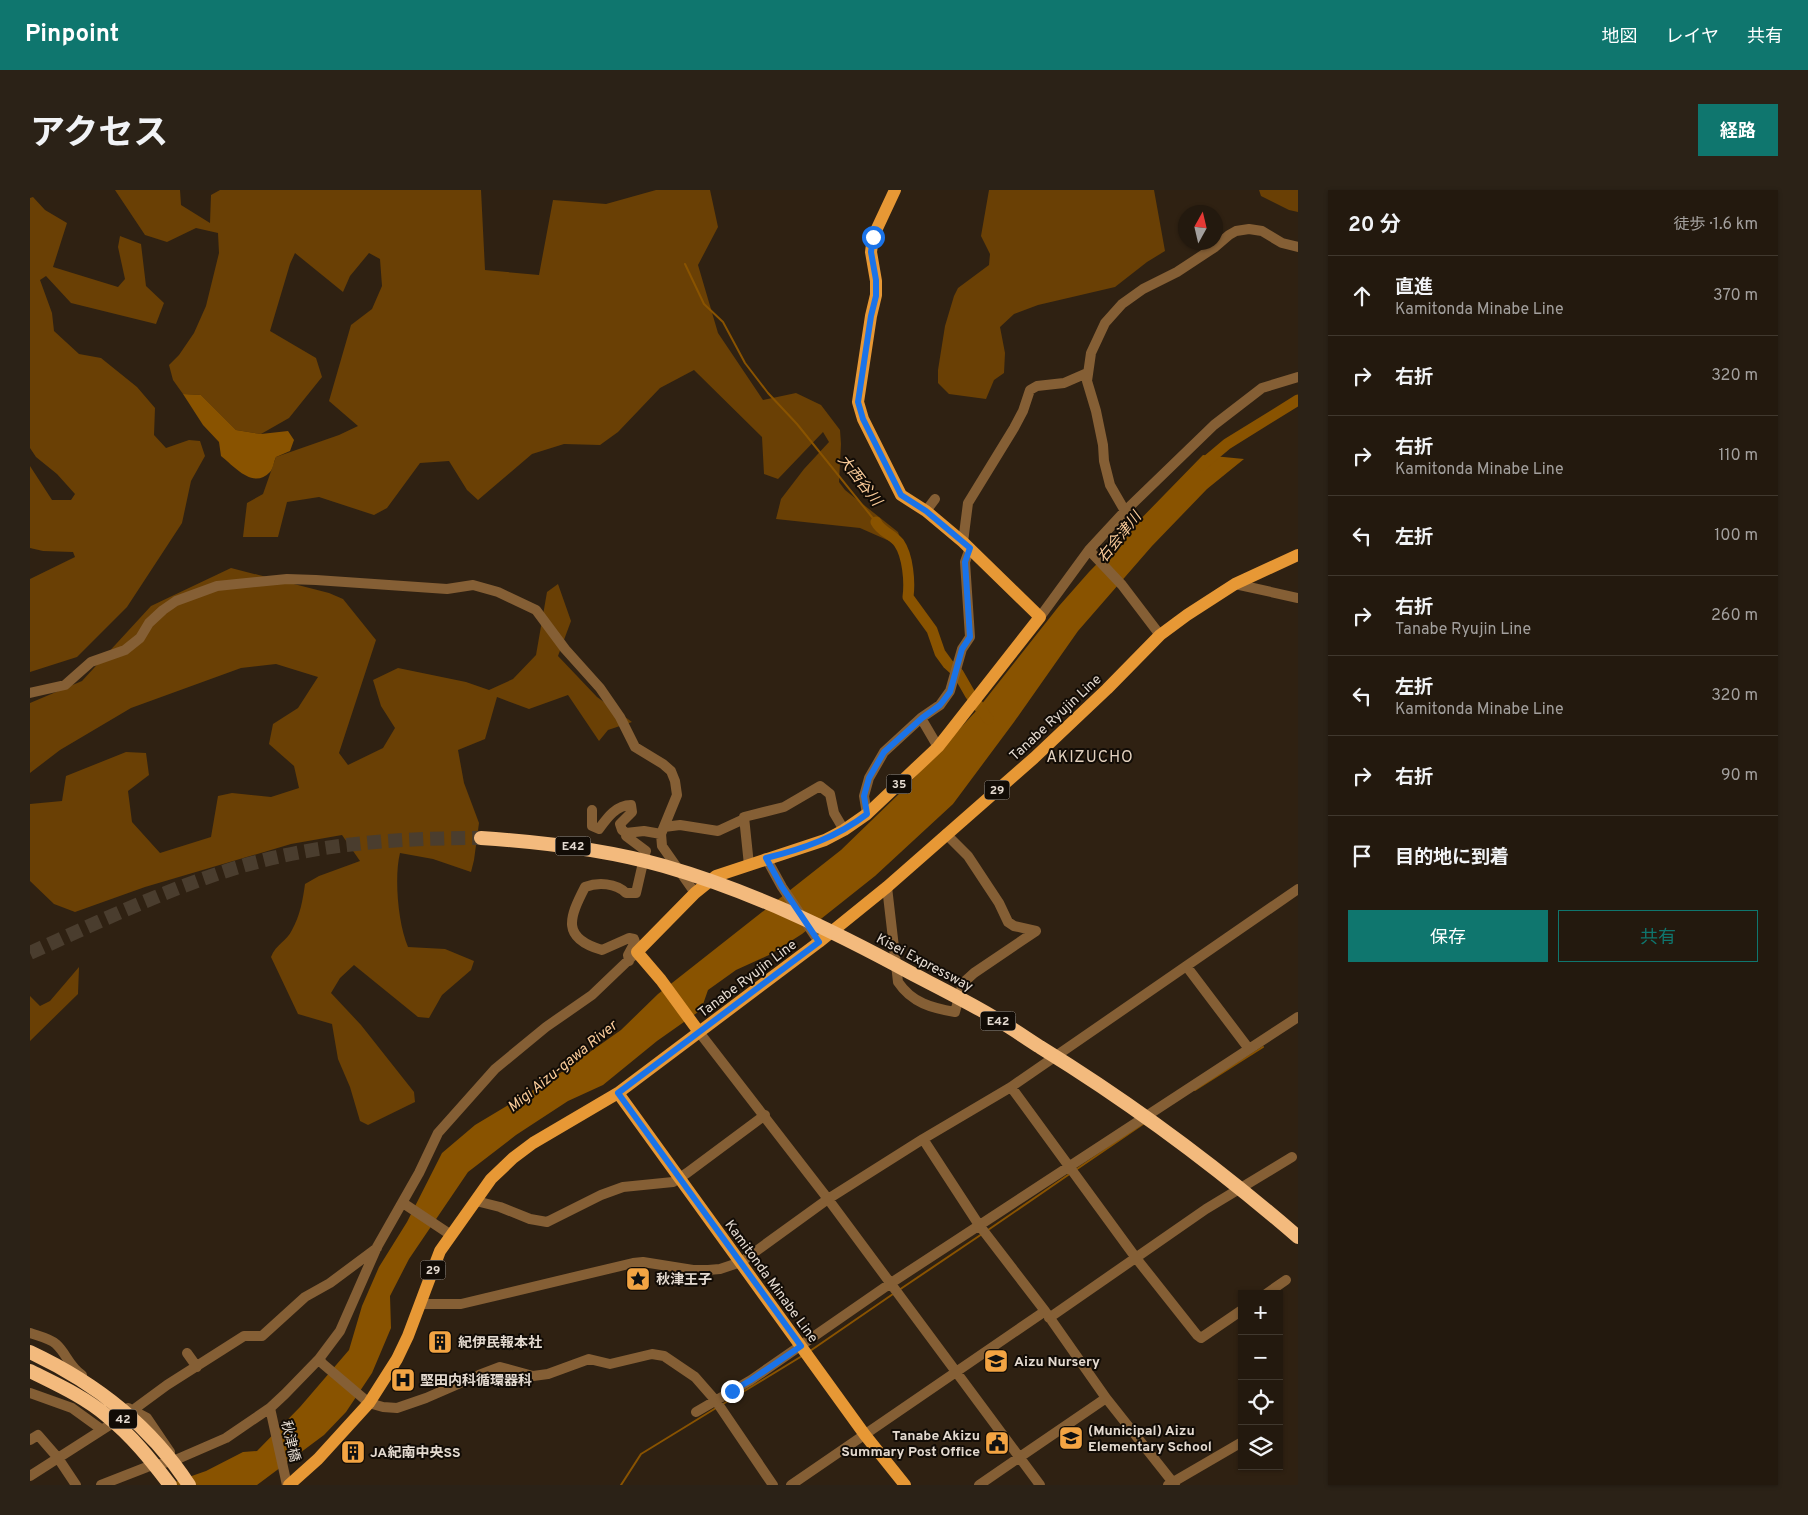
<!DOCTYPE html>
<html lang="ja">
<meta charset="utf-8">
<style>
:root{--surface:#23190e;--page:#2b2217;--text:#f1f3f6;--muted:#a3a09e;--line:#40382e;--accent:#0f766e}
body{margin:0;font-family:Overpass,"Noto Sans JP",sans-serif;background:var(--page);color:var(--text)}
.controls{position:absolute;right:15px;bottom:15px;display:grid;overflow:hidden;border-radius:0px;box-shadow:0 1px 4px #0004}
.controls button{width:45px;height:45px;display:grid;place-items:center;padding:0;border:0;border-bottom:1px solid var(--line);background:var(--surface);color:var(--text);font:25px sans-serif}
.compass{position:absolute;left:1148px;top:15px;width:45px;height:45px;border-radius:50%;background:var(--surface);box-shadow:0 1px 4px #0004;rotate:8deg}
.stop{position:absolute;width:15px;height:15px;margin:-11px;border:4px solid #1a73e8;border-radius:50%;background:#fff}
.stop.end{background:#1a73e8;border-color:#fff;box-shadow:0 1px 5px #0008}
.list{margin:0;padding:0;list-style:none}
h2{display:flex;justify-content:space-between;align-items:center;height:65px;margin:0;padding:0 20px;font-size:21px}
h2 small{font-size:16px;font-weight:400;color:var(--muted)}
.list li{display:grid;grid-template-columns:32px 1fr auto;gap:15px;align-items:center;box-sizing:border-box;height:80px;padding:0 20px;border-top:1px solid var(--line)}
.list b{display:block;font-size:19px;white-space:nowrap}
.list p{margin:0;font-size:16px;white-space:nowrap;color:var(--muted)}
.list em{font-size:16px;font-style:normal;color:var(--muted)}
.actions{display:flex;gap:10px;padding:15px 20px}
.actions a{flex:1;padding:11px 0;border:1px solid var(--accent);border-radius:0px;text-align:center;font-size:18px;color:var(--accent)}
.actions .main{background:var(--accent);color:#fff}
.icon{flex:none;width:28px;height:28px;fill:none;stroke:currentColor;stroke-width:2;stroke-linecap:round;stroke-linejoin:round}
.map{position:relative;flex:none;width:1268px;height:1295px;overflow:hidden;border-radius:0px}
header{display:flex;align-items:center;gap:30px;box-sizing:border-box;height:70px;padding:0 25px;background:var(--accent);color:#fff}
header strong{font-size:24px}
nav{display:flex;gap:28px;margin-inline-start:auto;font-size:18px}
.intro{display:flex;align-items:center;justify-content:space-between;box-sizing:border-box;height:120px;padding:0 30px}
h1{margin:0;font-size:35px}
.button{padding:12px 22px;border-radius:0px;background:var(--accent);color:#fff;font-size:18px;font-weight:700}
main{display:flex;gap:30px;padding:0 30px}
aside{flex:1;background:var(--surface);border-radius:0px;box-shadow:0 1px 4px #0004}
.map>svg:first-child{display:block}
.forest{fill:#6a4005}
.water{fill:#895300}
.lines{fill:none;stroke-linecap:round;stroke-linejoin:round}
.stream{stroke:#895300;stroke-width:2}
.river{stroke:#895300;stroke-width:11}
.highway-tunnel{stroke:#4a3d2e;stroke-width:14;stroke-dasharray:14 7;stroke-linecap:butt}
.minor{stroke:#855f35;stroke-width:10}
.major{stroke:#e79835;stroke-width:12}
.highway{stroke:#f3ba7d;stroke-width:14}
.route{stroke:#1a73e8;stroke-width:6}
.labels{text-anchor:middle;stroke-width:4;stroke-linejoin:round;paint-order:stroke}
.shield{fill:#120c06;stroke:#a59c93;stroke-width:1}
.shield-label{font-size:12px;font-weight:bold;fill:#e4dad0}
.street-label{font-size:14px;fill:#e4dad0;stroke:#120c06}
.poi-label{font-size:14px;font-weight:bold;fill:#e4dad0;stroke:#120c06;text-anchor:start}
.water-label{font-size:15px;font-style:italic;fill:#facb99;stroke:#120c06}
.quarter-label{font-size:16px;letter-spacing:1px;fill:#e4d2bf;stroke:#120c06}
</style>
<header>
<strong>Pinpoint</strong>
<nav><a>地図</a><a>レイヤ</a><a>共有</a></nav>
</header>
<div class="intro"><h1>アクセス</h1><a class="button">経路</a></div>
<main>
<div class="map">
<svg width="1268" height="1295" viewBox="0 0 1268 1295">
<rect width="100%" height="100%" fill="#2f2112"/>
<!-- forest -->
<path class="forest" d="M85,0H150L151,15L180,33L181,5L190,0H451L455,80L509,85L523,10L576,14L626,0H680L688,37L668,75L688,143L733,210L766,203L791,215L810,240L811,254L809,292L815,300L868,342L873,357L830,338L746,329L751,309L774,279L799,252L793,242L748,289L734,284L732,247L664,180L630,198L588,242L570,255L534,254L502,264L448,310L437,300L419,271L390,273L357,318L344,325L289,307L257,312L248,347H213L217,313L233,304L246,267L309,245L328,236L299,211L321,135L342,119L352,96L350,69L339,63L320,86L313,102L265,63L260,74L240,141L286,168L292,187L259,228L231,244L206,240L171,205L153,204L143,190L139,175L149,165L164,143L176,116L189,63L188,43L166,38L137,52L115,45Z
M959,0H1124L1135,61L1117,72L1085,97L1008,115L984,124L970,137L975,163L974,183L964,190L956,209L919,204L908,193V180L915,136L924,106L928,98L959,75L960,64L951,46Z
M1229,0H1268V22L1259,20L1231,6Z
M3,7L15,20L37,33L23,77L88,97L95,89L88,57L90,46L111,54L116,96L134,113L126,134L41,113L16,86L10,90L22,123L24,141L49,164L71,168L107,197L125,218L124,245L136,258L159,250L170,251L175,266L161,291L152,333L97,417L47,467L0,482V389L45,367L43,362L13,361L0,358V276L22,310H41L45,304L27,284L6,267L0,258V8Z
M201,378L299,403L313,409L346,450L309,563L318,575L353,558L365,538L351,516L343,490L368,478L436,492L459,500L483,489L506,465L517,402L528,394L541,431L528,466L567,507L602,532L578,540L569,551L538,505L499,519L467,507L455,549L428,560L434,593L449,633L444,670L441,682L403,669L370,663C364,687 368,734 378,757L415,759L444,771L441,780L412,805L399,828L388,827L324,775L310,788L301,803L331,835L384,902L385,912L338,935L330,931L320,897L308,869L302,834L268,824L241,767C246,754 257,751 262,740C270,726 273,709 275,694L289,686L330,671L312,645L261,654L115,697L45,722L24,714L0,691V614L32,611L36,586L96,562L116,563L119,585L98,601L102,632L130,663L181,647L188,606L202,603L241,607L269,598L264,576L239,554L243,534L268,518L288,487L246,474L211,478L101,518L30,560L0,583V513L52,491L121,416Z
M49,777L48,804L0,851V806L10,816L20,811Z"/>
<!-- water -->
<path class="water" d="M153,204L171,205L206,240L231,244L258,241L264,250L260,261L246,267C244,271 243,279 240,282C223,300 204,276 191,266L189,252L173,235Z
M1173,265L1214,269L1177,299L1122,356L1048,441L984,532L923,614L845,686L772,744L739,765L706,780L678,800L671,820L627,851L573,895L538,911L486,945L438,982L379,1069L360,1106L361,1138L342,1183L316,1222L294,1245L227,1295H136L176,1281L213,1262L227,1261L270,1217L319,1160L332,1116L349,1077L377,1032L412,963L445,935L523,888L591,840L628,804L811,660L872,601L947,520L1029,416L1059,382Z"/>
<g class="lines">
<!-- stream -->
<path class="stream" d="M655,74L674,114L693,132L715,173L738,203L767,234L846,332
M1165,900L1233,857
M1047,979L1113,934
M958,1040L1041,983
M869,1100L952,1044
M780,1161L863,1104
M693,1214L772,1166
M591,1295L611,1264L686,1218"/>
<!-- river -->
<path class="river" d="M1172,275L1197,254L1268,210
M846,332C851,342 862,344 869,353C878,366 880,392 878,407L902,440L910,463L918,474L928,483L940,504L958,529"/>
<!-- highway-tunnel -->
<path class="highway-tunnel" d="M0,763C64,734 128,703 196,681C279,654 364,648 451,648"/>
<!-- minor -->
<path class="minor" d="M896,321L905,309
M1095,321L1080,295L1074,271L1073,255L1066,221L1057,191L1061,163L1075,133L1092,114L1113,99L1147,82L1185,57L1199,45L1206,41L1219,39L1232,41L1252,53L1268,57
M933,352L938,313L984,238L993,221L1000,200L1007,196L1034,193L1057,183
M1059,360L1092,395L1130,445
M1205,394L1268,408
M1010,427L1059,360L1095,321L1184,235L1232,198L1268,187
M0,503L35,495L61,472L95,460L110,448L119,433L133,420L146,411L187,396L257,389L286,390L417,399L443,395L468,402L506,420L535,459L570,498L590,527L605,557L633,574L641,581L645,591L647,605L631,644L632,656L665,703
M891,528L908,557
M562,620V636L569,639C577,628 586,615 601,615L602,622L590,634L592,640L596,643L614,641L631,644
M837,624L834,606L839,588L854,562L891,528L910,515L920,501L932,459L940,447L935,372L940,358
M634,637L650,635L688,641L714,629
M596,643V646L616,661L615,664
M916,644L938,666L969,713L978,732L984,736L1006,741
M736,668L752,697L789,752
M719,675L714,627L754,617L790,596L800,604L804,623L814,640
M857,697L868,792C882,813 902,818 925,822L933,793L944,783L1006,741
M599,771L598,765L605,752L604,749L599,748L572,760C531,748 539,728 555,697C568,692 586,693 596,703H606L612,677
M1157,777L1219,859
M669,842L798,1009L1010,1295
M981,897L1106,1068L1167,1145L1171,1148L1212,1120
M893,949L949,1035L1015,1121L1076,1208L1145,1295
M446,1011L470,1017L500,1029L517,1032L571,1005L593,997L643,992L657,983L735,925
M373,1013L421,1045
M1236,1104L1256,1090
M390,1114H431L603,1073L613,1072L663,1080H678L690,1079L711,1072L798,1009L893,949L981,897L1268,699
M1019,1128L1176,1019L1262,967
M0,1143C8,1146 19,1148 26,1154C37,1164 38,1175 52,1185
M157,1163L167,1177
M289,1169L293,1174L339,1213L353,1217L367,1218L396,1208L449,1185L470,1177L503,1186L518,1184L559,1169L580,1174L622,1164L634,1166L665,1187L686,1211L743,1295
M0,1203L42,1218L71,1239
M98,1218L117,1228L140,1262
M240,1218L257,1295
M666,1222L721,1190L861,1093L1268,827
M0,1250L8,1245L28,1268L46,1295
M0,1286L103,1220L137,1195L214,1146H232L275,1107L300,1093L347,1058
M71,1295L117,1277L143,1271L196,1248L240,1218L255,1204L289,1169L310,1141L347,1057L389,983L408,943L465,879L516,837L562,805L607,762
M761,1295L1015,1121
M949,1295L1076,1208
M1138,1295L1212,1252"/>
<!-- major -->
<path class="major" d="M669,842L631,790L607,762L665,703L686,686L795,650L814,640L837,624L908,557L1010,427L933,352L896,321L871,305L833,229L828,212L841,126L846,105V91L841,62L843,47L865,0
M588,903L835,1245L875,1295
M259,1295L288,1269L339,1213L367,1169L378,1146L410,1061L461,989L483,968L503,953L588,903L789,752L857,697L1004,568L1077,499L1130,445L1157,425L1205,394L1268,365"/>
<!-- highway -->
<path class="highway" d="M451,648C513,652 574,659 634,676C721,701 802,740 881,783C904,795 928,807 951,820C971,831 990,844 1010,857C1101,913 1187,977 1268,1047
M0,1162C64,1192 120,1235 159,1295
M0,1181C26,1194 55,1207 77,1226C102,1246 121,1270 140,1295"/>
</g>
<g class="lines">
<!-- route -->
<path class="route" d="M702,1201L721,1190L771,1156L588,903L789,752L752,697L736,668C773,659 807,647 837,624L834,606L839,588L854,562L892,528L910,515L920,502L932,459L940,447L935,372L940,358L896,321L871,305L833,229L828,212L841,126L846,106V90L841,62L843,47"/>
</g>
<!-- icons -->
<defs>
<symbol id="sight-square" viewBox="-11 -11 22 22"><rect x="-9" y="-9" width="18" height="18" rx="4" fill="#f3a443" stroke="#120c06"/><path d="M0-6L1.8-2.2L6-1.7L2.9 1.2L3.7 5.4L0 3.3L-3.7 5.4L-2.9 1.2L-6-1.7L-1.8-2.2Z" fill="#111"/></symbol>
<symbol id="building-square" viewBox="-11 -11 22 22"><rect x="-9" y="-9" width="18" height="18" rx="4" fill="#f3a443" stroke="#120c06"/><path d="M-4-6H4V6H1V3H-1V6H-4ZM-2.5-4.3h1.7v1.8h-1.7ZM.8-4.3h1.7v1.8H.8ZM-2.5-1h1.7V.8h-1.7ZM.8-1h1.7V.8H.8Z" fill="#111"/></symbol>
<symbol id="school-square" viewBox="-11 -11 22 22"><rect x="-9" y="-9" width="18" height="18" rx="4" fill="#f3a443" stroke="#120c06"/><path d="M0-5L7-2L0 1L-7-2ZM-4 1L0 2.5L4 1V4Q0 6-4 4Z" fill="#111"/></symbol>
<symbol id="hospital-square" viewBox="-11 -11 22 22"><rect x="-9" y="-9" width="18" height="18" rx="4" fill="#f3a443" stroke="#120c06"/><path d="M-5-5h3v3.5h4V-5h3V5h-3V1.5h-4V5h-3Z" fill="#111"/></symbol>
<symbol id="civic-square" viewBox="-11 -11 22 22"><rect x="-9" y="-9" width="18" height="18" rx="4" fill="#f3a443" stroke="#120c06"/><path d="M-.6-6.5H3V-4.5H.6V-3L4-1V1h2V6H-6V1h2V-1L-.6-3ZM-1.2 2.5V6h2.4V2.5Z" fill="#111"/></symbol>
</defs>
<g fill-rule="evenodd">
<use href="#sight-square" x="594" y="1075" width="28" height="28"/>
<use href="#building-square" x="396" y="1138" width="28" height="28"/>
<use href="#school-square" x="952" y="1157" width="28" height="28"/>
<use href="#hospital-square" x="359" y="1176" width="28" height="28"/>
<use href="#school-square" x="1027" y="1234" width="28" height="28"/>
<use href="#civic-square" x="953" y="1239" width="28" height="28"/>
<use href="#building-square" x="309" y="1248" width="28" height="28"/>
</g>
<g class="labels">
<!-- shield labels -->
<g class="shield">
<rect x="856.5" y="584.5" width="25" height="19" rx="4"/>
<rect x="954.5" y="590.5" width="25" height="19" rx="4"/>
<rect x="525.5" y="646.5" width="35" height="19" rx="4"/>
<rect x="950.5" y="821.5" width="35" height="19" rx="4"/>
<rect x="390.5" y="1070.5" width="25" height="19" rx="4"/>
<rect x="79" y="1219.5" width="28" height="19" rx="4"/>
</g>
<g class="shield-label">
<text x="869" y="598">35</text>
<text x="967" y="604">29</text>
<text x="543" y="660">E42</text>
<text x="968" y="835">E42</text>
<text x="403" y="1084">29</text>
<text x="93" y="1233">42</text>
</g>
<!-- street labels -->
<g class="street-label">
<text transform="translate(1025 527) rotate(-43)" y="5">Tanabe Ryujin Line</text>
<text transform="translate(895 772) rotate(28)" y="5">Kisei Expressway</text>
<text transform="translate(717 788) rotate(-37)" y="5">Tanabe Ryujin Line</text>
<text transform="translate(742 1091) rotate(54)" y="5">Kamitonda Minabe Line</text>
<text transform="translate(261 1251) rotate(77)" y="5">秋津橋</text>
</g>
<!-- poi labels -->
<g class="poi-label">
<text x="626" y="1094">秋津王子</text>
<text x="428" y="1157">紀伊民報本社</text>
<text x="984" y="1176">Aizu Nursery</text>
<text x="390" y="1195">堅田内科循環器科</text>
<text x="1058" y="1245">(Municipal) Aizu<tspan x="1058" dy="16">Elementary School</tspan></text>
<text x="950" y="1250" text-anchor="end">Tanabe Akizu<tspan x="950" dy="16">Summary Post Office</tspan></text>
<text x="340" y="1267">JA紀南中央SS</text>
</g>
<!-- water labels -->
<g class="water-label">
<text transform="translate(830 290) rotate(52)" y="5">大西谷川</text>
<text transform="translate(1089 347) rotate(-51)" y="5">右会津川</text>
<text transform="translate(532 876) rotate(-39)" y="5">Migi Aizu-gawa River</text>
</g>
<!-- quarter labels -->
<g class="quarter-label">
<text x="1060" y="572">AKIZUCHO</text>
</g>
</g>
</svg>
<div class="controls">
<button>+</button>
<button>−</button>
<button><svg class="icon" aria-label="locate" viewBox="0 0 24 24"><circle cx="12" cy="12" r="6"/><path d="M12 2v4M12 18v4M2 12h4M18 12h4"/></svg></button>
<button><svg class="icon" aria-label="layers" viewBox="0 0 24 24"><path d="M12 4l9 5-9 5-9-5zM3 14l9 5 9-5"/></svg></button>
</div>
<svg class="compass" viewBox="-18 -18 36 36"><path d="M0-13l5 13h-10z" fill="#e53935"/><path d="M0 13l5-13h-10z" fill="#a3a09e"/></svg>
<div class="stop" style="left:843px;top:47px"></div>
<div class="stop end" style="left:702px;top:1201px"></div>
</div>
<aside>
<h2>20 分<small>徒歩 · 1.6 km</small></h2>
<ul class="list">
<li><svg class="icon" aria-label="ahead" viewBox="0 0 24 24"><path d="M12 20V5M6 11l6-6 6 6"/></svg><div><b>直進</b><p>Kamitonda Minabe Line</p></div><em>370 m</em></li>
<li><svg class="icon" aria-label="right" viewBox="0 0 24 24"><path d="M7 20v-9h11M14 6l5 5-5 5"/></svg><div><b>右折</b></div><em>320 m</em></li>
<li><svg class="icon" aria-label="right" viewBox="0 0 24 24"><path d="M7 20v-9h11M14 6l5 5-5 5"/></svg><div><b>右折</b><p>Kamitonda Minabe Line</p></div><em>110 m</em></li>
<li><svg class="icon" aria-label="left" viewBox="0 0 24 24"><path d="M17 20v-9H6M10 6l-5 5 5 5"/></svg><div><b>左折</b></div><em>100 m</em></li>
<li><svg class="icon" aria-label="right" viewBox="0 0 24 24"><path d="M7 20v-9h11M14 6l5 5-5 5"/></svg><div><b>右折</b><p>Tanabe Ryujin Line</p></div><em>260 m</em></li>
<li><svg class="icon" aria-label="left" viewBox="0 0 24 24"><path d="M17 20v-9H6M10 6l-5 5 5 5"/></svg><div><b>左折</b><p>Kamitonda Minabe Line</p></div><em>320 m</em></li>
<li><svg class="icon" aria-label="right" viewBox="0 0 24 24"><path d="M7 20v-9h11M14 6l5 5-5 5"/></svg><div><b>右折</b></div><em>90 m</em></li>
<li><svg class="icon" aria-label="arrive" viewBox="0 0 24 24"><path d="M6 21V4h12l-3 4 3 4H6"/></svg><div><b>目的地に到着</b></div></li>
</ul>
<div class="actions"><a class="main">保存</a><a>共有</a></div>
</aside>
</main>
